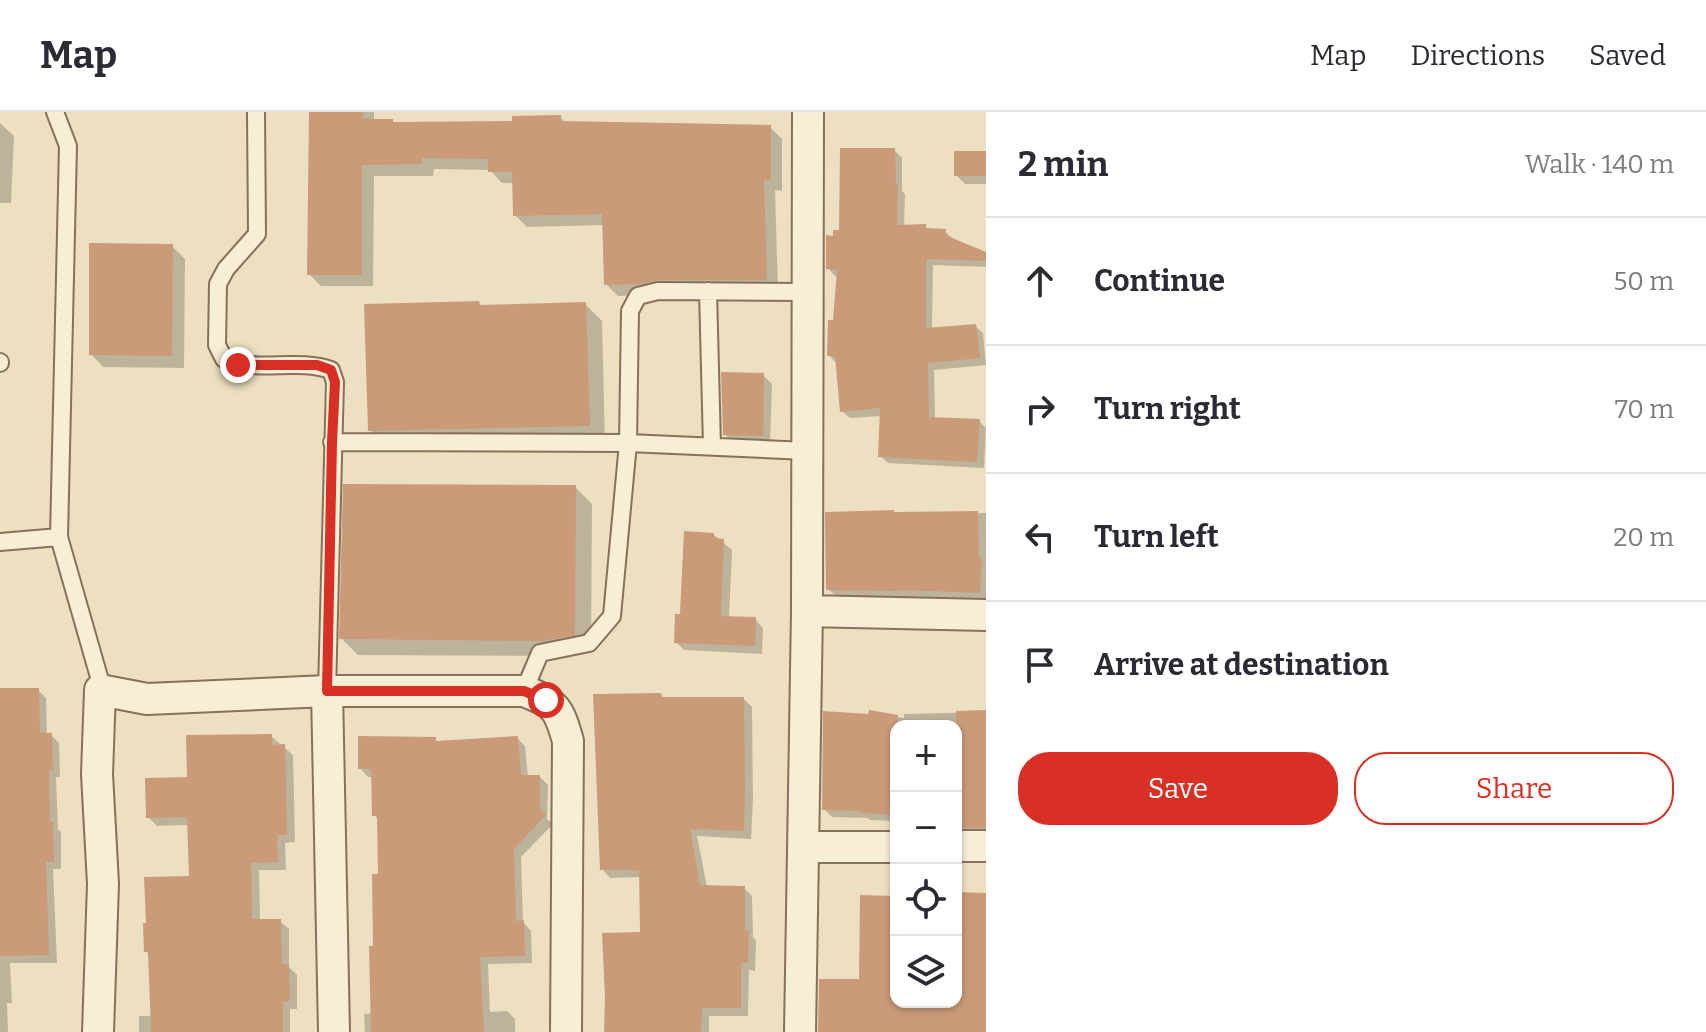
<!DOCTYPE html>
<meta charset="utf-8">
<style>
:root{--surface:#fff;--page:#f7f7f7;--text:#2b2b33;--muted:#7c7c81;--line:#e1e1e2;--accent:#d93025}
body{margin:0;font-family:Bitter,serif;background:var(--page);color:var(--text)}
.controls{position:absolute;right:24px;bottom:24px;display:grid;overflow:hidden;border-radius:16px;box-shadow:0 2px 6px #0004}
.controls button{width:72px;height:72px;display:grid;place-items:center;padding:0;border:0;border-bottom:2px solid var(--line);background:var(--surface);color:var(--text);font:40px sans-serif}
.stop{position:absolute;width:24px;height:24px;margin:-18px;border:6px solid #d93025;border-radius:50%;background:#fff}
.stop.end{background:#d93025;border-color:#fff;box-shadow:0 2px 8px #0008}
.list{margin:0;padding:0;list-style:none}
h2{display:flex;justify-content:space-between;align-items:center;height:104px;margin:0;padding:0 32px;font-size:34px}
h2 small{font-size:26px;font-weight:400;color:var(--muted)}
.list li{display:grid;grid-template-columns:52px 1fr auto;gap:24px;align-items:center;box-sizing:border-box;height:128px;padding:0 32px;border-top:2px solid var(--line)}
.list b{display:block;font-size:30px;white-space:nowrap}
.list em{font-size:26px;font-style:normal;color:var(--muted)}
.actions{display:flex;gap:16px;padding:24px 32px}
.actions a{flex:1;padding:18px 0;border:2px solid var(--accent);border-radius:32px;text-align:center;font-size:28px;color:var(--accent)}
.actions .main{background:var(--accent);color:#fff}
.icon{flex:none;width:44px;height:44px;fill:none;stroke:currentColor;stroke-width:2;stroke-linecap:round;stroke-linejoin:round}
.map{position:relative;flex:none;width:986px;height:920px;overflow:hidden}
header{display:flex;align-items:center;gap:48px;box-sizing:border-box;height:112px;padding:0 40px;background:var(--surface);border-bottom:2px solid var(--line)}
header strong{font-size:38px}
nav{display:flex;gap:44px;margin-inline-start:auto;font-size:28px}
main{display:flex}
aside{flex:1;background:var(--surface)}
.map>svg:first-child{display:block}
.shadow{fill:#0003}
.building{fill:#ca9a79}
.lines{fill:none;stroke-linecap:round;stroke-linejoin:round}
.lane-casing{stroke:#86715a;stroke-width:20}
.street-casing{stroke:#86715a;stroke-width:34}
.lane{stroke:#f8edd5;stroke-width:16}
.street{stroke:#f8edd5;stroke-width:30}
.route{stroke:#d93025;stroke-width:10}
</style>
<header>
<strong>Map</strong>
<nav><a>Map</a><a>Directions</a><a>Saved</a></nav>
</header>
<main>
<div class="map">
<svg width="986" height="920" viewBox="0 0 986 920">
<rect width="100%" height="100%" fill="#ede0c2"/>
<!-- shadow -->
<path class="shadow" d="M311,0H374V9H393L396,12L514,11L560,5L566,11L770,15L782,27V79L775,78L778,179L618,184L606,172L604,113L527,115L515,103V71H502L490,58L434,57L433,64H374L373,174H321L309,162Z
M0,11L14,24L11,91H0Z
M894,38L902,46V79L905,82L904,115L925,114L928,118L945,119L952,126L986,142V155L933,153L932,218L975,214L983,221L986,253L934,258L935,307L979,309L986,316L984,356L888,351L880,344L882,304L850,306L842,299L836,251L829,243L835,210L838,164H835L828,156L835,126L841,121Z
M986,41V72H965L956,63Z
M172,134L185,147L184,256L103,255L91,242Z
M479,191L483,195L585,192L602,209L605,330L386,335L370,318Z
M763,263L772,272L770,332L733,331L725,322Z
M575,375L592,392L591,539L563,544L358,543L341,526Z
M986,401V487L837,485L828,477L896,402Z
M713,422L732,438L729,506L755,507L763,516L762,542L684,538L676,530L682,504Z
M0,578H38L46,586L47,623H51L59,631L60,665H56L58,717L61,720V757H53L57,851H10L12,891H7L8,920H0Z
M661,583L665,587H744L752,595L753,687L751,727L697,724L707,775L744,776L752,784L753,825L756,829L755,859L749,858L748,904H709V920H606L642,822L641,765L610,766L602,757Z
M986,600V724L964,723L956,715V614H896V709L870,708L868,706L832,705L824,697L871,601L904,606V602Z
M271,624L293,643L295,730L285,731L286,758H259L260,809H280L289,817V855L297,863V897H290V920H139V904H152L150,844L146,839L191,766L189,713L157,714L148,705L189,667Z
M517,626L525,634L528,665H540L548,673L547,707L553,712L521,745L523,810L531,819L532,851L488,852L490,900L507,899L515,907V920H365L364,902L373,901L380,764L379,708L374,703V665H368L360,656L435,627L438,630Z
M956,782L986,783V920H820L861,869L862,785L896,787V890H956Z"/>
<!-- building -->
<path class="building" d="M309,0H363V7H393V10L512,9V4L561,3V9L771,13V68L764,67L767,168H658L642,172L604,173L602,102L513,104L512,60H488V47L422,46V52L362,53V163H307Z
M840,36H895L896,72H898L897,113L926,112V116L946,117L945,123L986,140V149L927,147L926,153V216L976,212L980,246L928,251L929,305L980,307L977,350L878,345L880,296L840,300L835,244H827L828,208H833L837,158L826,157V123L833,124V118H839Z
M954,39H986V64H954Z
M89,131L173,132L172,244L89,243Z
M479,189L480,193L586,190L590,314L368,319L364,192Z
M721,260L764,261L763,324L723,323Z
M343,372L576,373L575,523L545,529L339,527Z
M894,398V400L978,399L979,447H982L980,481L899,478V479L826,478L825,400Z
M684,419L714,421V426L724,427L721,504L756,505L755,534L674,531L675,502H680Z
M0,576H39L40,621H52L53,658H49L50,710H53L54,750H46L49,843L0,844Z
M661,581L662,585H744L745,677L744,719L690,717L700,773L745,774V818L749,819L748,851H741V896H702L701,920H604L605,885L602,821L640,820L639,758H600L593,582Z
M869,598L898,603L894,633L892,703L860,701V699L822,698L823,599L868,602Z
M986,598V716H956V599Z
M272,622V633L285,632L287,723H277L278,750L251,751L252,807H281L282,852H289L290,889H283V920H151L148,840H144L143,811H146L144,765L189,764L187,705L146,706L145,666L187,665L186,623Z
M358,624L436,625V629L518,624L521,663H540V697L546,703L514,737L516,809L524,808L525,844L480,845L484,920H371L369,834H373L372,762H378L377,704H372L371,657H358Z
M956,780L986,781V920H818L819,867H859L860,783L895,784L894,890H956Z"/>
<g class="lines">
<defs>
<path id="lane" d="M55,0L68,34L59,425L99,565L100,578
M256,0L257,122L226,157L218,172L217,233L224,247C258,261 296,246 331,258L335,270L327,579
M708,179L712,334
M0,250V251
M332,330L628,331L807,339
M0,430L59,425
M524,579L540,541L589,531L612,504L628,331L630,199L638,184L658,179L808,180"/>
<path id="street" d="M807,499L986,503
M327,579L334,920
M956,734H986
M803,735H896
M98,920L103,772L97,662L100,578L147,587L327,579H524C556,591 559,597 568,629L566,920
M800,920L807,499L808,0"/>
</defs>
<!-- lane casing -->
<use href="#lane" class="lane-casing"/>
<!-- street casing -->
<use href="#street" class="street-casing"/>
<!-- lane -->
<use href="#lane" class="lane"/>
<!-- street -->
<use href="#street" class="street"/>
</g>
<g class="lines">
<!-- route -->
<path class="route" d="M238,253H317L331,258L335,270L332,330L327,579H524L546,588"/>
</g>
</svg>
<div class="controls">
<button>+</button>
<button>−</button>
<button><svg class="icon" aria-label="locate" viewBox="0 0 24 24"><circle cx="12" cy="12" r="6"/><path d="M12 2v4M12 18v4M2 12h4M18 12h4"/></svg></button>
<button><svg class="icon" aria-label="layers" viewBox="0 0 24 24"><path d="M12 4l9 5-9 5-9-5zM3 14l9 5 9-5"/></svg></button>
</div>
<div class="stop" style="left:546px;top:588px"></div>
<div class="stop end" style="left:238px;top:253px"></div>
</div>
<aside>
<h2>2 min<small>Walk · 140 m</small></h2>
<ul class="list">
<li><svg class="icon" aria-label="ahead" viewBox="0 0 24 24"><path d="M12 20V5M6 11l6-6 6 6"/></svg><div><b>Continue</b></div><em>50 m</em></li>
<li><svg class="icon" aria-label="right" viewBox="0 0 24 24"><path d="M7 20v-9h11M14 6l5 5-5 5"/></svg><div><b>Turn right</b></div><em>70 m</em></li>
<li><svg class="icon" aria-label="left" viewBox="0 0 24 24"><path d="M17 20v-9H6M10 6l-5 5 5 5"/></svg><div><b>Turn left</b></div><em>20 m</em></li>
<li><svg class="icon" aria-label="arrive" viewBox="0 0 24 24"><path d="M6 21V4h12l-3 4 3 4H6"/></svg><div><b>Arrive at destination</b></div></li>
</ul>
<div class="actions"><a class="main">Save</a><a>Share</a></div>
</aside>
</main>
